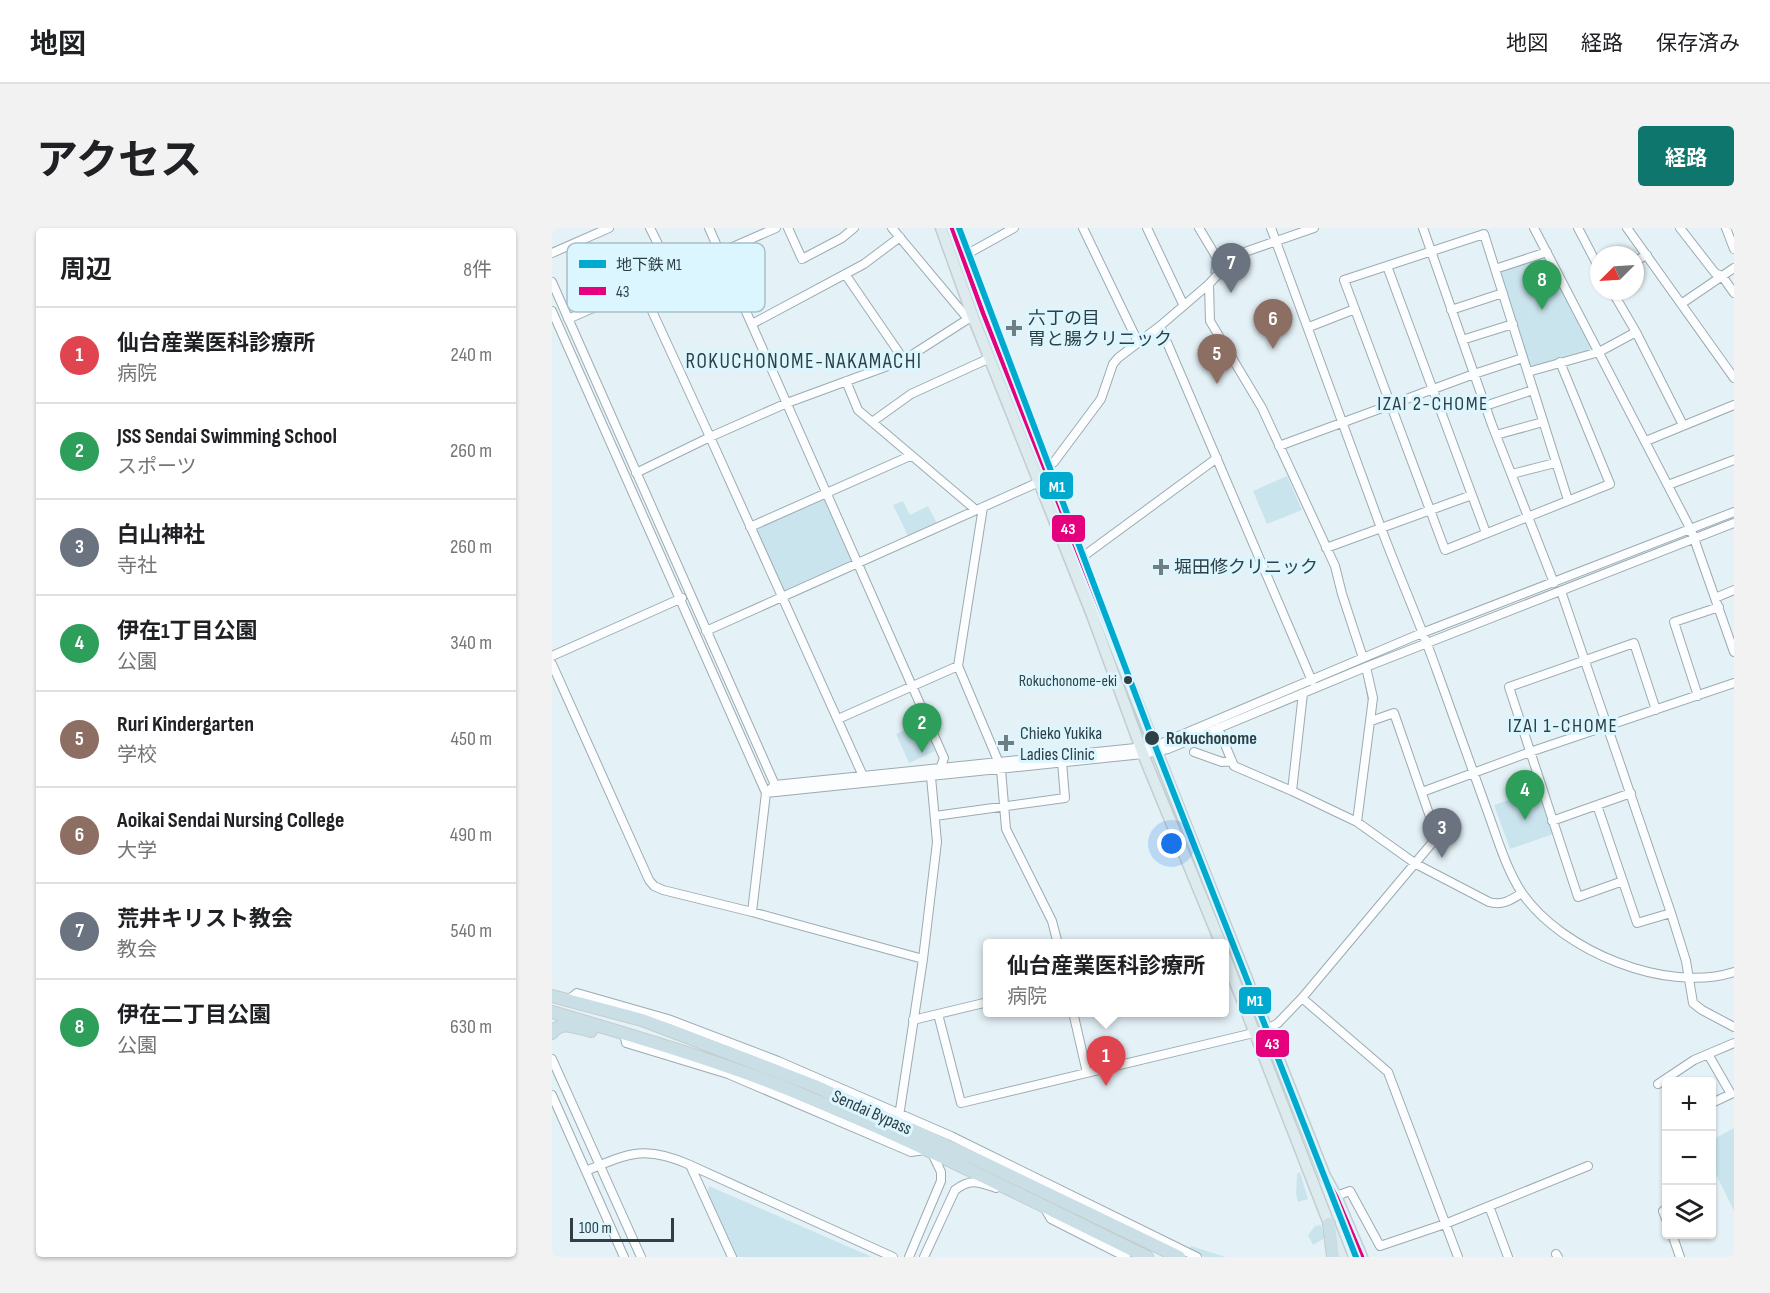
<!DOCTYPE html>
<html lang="ja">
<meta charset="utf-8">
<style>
:root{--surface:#fff;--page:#f2f2f2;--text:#202124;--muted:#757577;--line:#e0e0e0;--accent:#0f766e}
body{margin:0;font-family:"Sofia Sans Condensed","Noto Sans JP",sans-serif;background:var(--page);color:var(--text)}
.controls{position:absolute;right:18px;bottom:18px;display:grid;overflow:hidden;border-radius:6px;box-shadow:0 2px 4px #0004}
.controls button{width:54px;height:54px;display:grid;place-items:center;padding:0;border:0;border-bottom:2px solid var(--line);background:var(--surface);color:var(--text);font:30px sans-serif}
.compass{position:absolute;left:1038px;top:18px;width:54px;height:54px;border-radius:50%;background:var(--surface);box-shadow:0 2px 4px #0004;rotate:246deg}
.scale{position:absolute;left:18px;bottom:15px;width:104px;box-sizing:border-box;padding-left:6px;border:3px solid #2e3f45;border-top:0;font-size:16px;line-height:21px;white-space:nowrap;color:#2e3f45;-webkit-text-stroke:4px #dcf6ff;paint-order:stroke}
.you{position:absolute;left:620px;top:616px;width:21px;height:21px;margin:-15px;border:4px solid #fff;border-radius:50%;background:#1a73e8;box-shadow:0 0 0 9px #1a73e833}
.badge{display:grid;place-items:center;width:39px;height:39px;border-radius:50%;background:var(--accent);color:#fff;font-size:20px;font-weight:700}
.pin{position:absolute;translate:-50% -50px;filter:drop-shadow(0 2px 3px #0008)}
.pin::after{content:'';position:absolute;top:32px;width:21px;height:18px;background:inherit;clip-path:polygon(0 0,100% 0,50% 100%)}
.popup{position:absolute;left:431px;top:711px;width:246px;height:78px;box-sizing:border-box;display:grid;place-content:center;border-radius:6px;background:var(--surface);filter:drop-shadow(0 2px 4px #0005);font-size:20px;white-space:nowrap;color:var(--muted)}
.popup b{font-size:22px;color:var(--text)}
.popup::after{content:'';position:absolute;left:50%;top:100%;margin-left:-12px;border:12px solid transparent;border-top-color:var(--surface)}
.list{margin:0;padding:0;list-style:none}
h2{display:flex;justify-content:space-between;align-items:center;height:78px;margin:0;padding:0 24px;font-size:26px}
h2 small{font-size:20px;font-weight:400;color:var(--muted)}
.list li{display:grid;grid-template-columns:39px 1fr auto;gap:18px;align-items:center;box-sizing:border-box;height:96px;padding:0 24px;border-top:2px solid var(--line)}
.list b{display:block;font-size:22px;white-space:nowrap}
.list p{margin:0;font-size:20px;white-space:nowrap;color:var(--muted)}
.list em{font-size:20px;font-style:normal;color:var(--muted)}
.icon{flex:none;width:33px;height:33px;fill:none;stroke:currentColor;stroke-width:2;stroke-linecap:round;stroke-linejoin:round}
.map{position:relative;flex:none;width:1182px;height:1029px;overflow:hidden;border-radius:6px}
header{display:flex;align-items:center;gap:36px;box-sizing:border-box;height:84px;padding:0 30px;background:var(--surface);border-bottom:2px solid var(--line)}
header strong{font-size:28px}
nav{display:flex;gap:33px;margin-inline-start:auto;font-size:21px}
.intro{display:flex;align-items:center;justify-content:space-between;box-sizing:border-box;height:144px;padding:0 36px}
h1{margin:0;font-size:42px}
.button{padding:15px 27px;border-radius:6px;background:var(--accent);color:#fff;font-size:21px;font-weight:700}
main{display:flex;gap:36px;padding:0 36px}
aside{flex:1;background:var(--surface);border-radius:6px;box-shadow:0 2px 4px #0004}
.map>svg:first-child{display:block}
.green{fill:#cae4ee}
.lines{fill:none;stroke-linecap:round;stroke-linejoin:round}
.stream{stroke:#a5c7d2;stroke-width:2}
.minor-casing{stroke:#9dabb0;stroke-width:10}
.major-casing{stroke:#c4cccf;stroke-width:13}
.highway-casing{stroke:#c4cccf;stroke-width:14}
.minor{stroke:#fbfdfe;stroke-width:8}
.major{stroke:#ddebef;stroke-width:10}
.highway{stroke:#cadfe5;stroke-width:12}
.bus-1-casing{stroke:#dcf6ff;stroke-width:9}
.bus-1{stroke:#e5007d;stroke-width:4.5}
.metro-1-casing{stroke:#dcf6ff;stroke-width:10}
.metro-1{stroke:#00a9ce;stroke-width:6}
.poi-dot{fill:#6e7e83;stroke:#dcf6ff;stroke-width:2}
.bus-dot{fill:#2e3f45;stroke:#dcf6ff;stroke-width:2}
.labels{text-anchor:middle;stroke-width:6;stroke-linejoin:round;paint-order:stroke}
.bus-label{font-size:16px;fill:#2e3f45;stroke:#dcf6ff;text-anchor:end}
.poi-label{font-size:18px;fill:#2e3f45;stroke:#dcf6ff;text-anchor:start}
.stop-label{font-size:18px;font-weight:bold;fill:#2e3f45;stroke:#dcf6ff;text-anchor:start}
.street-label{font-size:18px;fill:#2e3f45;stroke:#dcf6ff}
.neighbourhood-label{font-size:20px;letter-spacing:1.5px;fill:#2e3f45;stroke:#dcf6ff}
.quarter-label{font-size:21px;letter-spacing:1.5px;fill:#2e3f45;stroke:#dcf6ff}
.key{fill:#dcf6ff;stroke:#a8bfc7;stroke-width:1.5}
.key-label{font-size:16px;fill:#2e3f45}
.line-badge{stroke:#dcf6ff;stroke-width:2}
.badge-label{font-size:16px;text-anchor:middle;font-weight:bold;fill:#fff}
</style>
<header>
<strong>地図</strong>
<nav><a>地図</a><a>経路</a><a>保存済み</a></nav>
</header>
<div class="intro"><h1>アクセス</h1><a class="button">経路</a></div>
<main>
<aside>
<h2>周辺<small>8件</small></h2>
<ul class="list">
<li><span class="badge" style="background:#e0444e">1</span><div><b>仙台産業医科診療所</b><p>病院</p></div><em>240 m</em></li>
<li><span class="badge" style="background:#2e9e5b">2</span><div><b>JSS Sendai Swimming School</b><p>スポーツ</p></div><em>260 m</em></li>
<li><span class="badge" style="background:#6b7280">3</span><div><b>白山神社</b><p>寺社</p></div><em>260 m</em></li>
<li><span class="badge" style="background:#2e9e5b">4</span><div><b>伊在1丁目公園</b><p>公園</p></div><em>340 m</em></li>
<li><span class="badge" style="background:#8d6e63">5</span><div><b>Ruri Kindergarten</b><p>学校</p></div><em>450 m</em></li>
<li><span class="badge" style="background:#8d6e63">6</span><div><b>Aoikai Sendai Nursing College</b><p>大学</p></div><em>490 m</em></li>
<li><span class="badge" style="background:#6b7280">7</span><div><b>荒井キリスト教会</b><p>教会</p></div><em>540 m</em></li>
<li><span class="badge" style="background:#2e9e5b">8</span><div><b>伊在二丁目公園</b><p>公園</p></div><em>630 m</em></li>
</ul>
</aside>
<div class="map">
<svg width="1182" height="1029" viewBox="0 0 1182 1029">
<rect width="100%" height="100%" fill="#e4f2f7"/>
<!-- green -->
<path class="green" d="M987,27L995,33L1040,118L1037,125L984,142L977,136L949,46L952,40Z
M735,248L750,282L715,296L701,263Z
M267,270L274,272L300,330L298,336L232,364L203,304L204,298Z
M351,273L358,287L376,278L385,295L356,308L341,277Z
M371,494L383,523L357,535L344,506Z
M988,561L1004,605L958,621L942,577Z
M1182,900V983L1160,938V912Z
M748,944L756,971L746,974L744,966L745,946Z
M157,958L320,1029H184L155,965Z
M769,997L773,1010L761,1017L756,1007L763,998Z
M639,1018L674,1029H652L637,1021Z"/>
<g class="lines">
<!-- stream -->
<path class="stream" d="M659,45L661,30
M657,98L666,113
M813,452L817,473"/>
<defs>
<path id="minor" d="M98,0L121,46
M157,0L392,530L388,541L379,549L385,614L371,731L346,895
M236,0L250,31L290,10L302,0
M340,0L416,91L418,90
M531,0L586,114
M595,0L631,76
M647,0L671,40
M719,0C756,100 792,201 829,300C847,348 868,395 885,443C902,489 918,536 935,582C945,609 954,641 970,665C1010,723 1115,766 1182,744
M871,0L940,197L1002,355
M982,0L1139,302L1182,424
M1026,0L1047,40
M1075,0L1182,150
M1128,0L1163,45L1170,48L1182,65
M1174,0L1182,21
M0,25L57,0
M410,29L462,0
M1083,33L1095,27
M835,38L934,305
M943,41L995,24
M293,46L352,132
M0,54L223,557
M657,56L658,93L710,180L783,338L790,366L811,430
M89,59L158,209L235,175L352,132L416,91
M1060,63L1084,104L1131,197
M1129,76L1182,40
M899,82L951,65
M0,83L214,565L200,684
M16,91L224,0
M200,96L312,36L348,9
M608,98L760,453
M757,99L803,81
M910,112L961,96
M1008,134L1058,256L893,322L792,52L932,6L1016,272
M976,144L1047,124L1084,104
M294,153L306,182L424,282
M933,178L981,162
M320,194L359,166L438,130
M944,207L991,194
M1094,213L1182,177
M727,218L922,146L971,130
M494,240L502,234L549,171L561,136L566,130L608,98L657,56L679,32L690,25L762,0
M84,245L158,209L311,548
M960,246L1003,235
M1116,257L1182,232
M431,279L406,438L447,535
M198,299L358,228
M774,320L920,267
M529,330L665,230
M1009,363L1119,685L1134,733L1141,775L1150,782L1182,799
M1163,370L1182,362
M154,403L487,254
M0,428L130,370
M0,436L97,652L102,658L111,662L200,684L371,731
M1146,468L1122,394L1167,379
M286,491L406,438
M666,500L682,538L740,563L805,594L864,636L937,674C950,678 959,672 970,665
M642,524L670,534L680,533
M449,541L454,601L500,693L506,716
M740,563L751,465
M870,564L978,524L1182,455
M214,565L223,557L603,518L870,405L1182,284
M214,565L591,526L616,521L814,439L1182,295
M1045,577L1085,695L1119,685
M383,588L513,570L510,534
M1000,593L1079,565
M805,594L821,470L814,439
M1071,653L1026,669L957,459L1082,415L1104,482
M750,770L836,844L906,1029
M16,772L25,765L116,791L226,833L399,908L645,1029
M521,784L535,845
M386,786L409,875L714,802L726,795L750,770L885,609L842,485L819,493
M361,792L436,774
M72,805L74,815L176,846L359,924L373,922
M0,831L89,1029
M1106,856L1142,832L1156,826
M0,867L72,1029
M1160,875L1179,866L1156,826L1182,815
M138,937L180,1029
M34,943C77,925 93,917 138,937L341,1029
M784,968L798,963L828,1018L893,996L1036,938
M937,978L956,1029
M492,979L499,991L574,1029
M1114,981L1111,983L1114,991
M1120,1006L1128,1029
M1004,1026L1006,1029
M357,1029L389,953V944L380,925
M372,1029L403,962C419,950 426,954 444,960"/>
<path id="major" d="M389,0L421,89L540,387L591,526L669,716
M400,0L431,85L773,948L784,968L810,1029
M672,726L790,1029"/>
<path id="highway" d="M0,768L90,792L263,858L434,936L627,1029
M0,784C88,810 178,836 263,872C375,919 485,975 595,1029
M0,805C9,791 25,800 39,803
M777,996L781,1029"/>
</defs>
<!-- minor casing -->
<use href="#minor" class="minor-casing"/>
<!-- major casing -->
<use href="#major" class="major-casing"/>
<!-- highway casing -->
<use href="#highway" class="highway-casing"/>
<!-- minor -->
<use href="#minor" class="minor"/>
<!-- major -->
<use href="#major" class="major"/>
<!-- highway -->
<use href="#highway" class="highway"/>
<defs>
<path id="bus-1" d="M400,0L431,85L773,948L784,968L810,1029"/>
</defs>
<!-- bus-1 casing -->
<use href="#bus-1" class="bus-1-casing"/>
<!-- bus-1 -->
<use href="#bus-1" class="bus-1"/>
<defs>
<path id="metro-1" d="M407,0L600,510L804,1029"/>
</defs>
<!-- metro-1 casing -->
<use href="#metro-1" class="metro-1-casing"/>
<!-- metro-1 -->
<use href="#metro-1" class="metro-1"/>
</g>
<!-- markers -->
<g class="poi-dot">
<path d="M459 91h6v6h6v6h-6v6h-6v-6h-6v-6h6z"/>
<path d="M606 330h6v6h6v6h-6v6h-6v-6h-6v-6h6z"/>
<path d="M451 506h6v6h6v6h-6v6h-6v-6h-6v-6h6z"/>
</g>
<g class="bus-dot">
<circle cx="576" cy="452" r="5"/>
<circle cx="600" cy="510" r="8"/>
</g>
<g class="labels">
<!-- bus labels -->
<g class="bus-label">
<text x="565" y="458">Rokuchonome-eki</text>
</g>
<!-- poi labels -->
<g class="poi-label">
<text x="476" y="96">六丁の目<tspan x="476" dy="21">胃と腸クリニック</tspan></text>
<text x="622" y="345">堀田修クリニック</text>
<text x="468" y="511">Chieko Yukika<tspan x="468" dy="21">Ladies Clinic</tspan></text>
</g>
<!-- stop labels -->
<g class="stop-label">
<text x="614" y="516">Rokuchonome</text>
</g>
<!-- street labels -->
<g class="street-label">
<text transform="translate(320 884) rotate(24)" y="6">Sendai Bypass</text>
</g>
<!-- neighbourhood labels -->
<g class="neighbourhood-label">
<text x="881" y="182">IZAI 2-CHOME</text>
<text x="1011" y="504">IZAI 1-CHOME</text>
</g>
<!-- quarter labels -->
<g class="quarter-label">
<text x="252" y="140">ROKUCHONOME-NAKAMACHI</text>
</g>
</g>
<!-- legend -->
<rect x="15" y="15" width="198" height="69" rx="9" class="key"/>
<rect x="27" y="32" width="27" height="8" fill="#00a9ce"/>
<rect x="27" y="59" width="27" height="8" fill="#e5007d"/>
<g class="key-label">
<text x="64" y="42">地下鉄 M1</text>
<text x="64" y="69">43</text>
</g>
<g class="line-badge">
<rect x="487" y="243" width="35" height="29" rx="6" fill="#00a9ce"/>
<rect x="499" y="286" width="35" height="29" rx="6" fill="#e5007d"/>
<rect x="686" y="758" width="34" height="29" rx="6" fill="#00a9ce"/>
<rect x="703" y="801" width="35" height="29" rx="6" fill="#e5007d"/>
</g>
<g class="badge-label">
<text x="505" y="264">M1</text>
<text x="516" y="306">43</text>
<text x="703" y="778">M1</text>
<text x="720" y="821">43</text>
</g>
</svg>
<div class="controls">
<button>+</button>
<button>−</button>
<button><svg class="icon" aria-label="layers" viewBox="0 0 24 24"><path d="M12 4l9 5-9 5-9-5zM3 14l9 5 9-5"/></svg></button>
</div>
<svg class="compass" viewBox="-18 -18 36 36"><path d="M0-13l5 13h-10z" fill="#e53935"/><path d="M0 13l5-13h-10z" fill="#757577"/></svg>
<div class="scale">100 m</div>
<div class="you"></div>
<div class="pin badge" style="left:554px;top:858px;background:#e0444e">1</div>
<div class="popup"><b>仙台産業医科診療所</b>病院</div>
<div class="pin badge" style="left:370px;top:525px;background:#2e9e5b">2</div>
<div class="pin badge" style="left:890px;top:630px;background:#6b7280">3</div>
<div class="pin badge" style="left:973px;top:592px;background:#2e9e5b">4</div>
<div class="pin badge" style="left:665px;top:156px;background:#8d6e63">5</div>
<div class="pin badge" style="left:721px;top:121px;background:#8d6e63">6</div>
<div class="pin badge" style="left:679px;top:65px;background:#6b7280">7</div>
<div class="pin badge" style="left:990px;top:82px;background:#2e9e5b">8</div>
</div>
</main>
